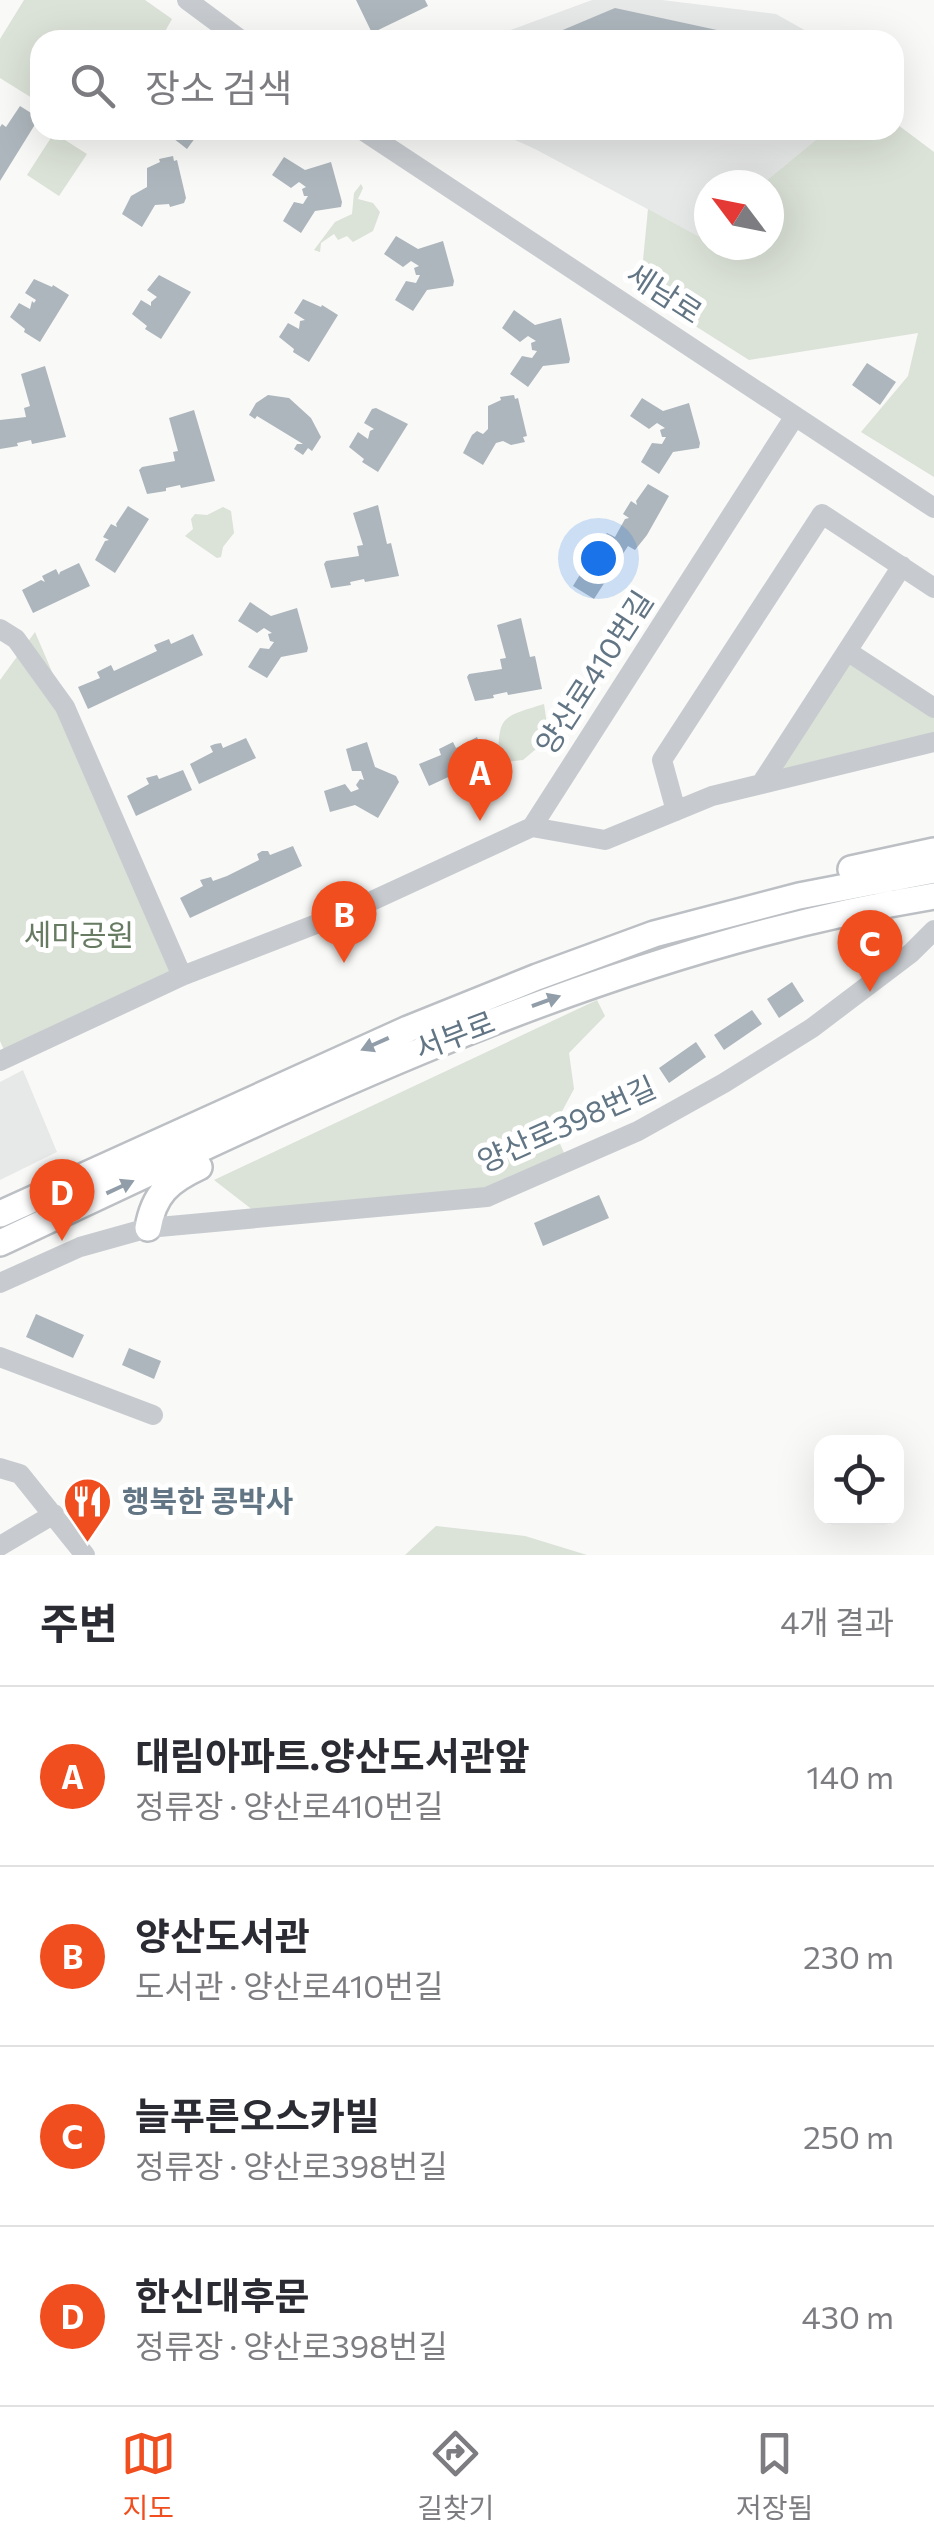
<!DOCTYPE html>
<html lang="ko">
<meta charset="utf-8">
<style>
:root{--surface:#fff;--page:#f2f2f3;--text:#2b2b33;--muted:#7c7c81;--line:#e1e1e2;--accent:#f14e20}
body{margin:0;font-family:Commissioner,"Noto Sans KR",sans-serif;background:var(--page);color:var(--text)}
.controls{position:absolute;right:30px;bottom:30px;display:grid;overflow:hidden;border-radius:20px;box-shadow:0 10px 40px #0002}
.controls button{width:90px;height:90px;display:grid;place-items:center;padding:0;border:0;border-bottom:2px solid var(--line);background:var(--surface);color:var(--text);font:50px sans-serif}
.compass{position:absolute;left:694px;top:170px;width:90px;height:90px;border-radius:50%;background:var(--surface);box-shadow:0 10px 40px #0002;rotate:302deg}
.you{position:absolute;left:598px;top:558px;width:35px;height:35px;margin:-25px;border:8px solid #fff;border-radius:50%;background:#1a73e8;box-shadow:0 0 0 15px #1a73e833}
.badge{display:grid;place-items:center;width:65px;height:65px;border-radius:50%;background:var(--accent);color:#fff;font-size:32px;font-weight:700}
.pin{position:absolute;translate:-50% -82px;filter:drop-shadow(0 2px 5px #0008)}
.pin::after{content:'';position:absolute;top:52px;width:35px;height:30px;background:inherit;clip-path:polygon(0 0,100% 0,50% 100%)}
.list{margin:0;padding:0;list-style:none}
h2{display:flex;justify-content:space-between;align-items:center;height:130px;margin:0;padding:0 40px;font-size:42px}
h2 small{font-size:32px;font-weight:400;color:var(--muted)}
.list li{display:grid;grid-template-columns:65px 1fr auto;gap:30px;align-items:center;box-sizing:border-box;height:180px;padding:0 40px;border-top:2px solid var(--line)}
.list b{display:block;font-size:38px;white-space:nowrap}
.list p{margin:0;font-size:32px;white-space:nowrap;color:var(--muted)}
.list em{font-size:32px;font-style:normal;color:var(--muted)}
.icon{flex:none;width:55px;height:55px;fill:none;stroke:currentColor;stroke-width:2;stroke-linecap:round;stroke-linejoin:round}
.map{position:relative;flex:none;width:934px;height:1555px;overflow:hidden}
.search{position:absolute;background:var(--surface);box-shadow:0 10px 40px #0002;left:30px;right:30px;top:30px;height:110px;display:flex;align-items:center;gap:25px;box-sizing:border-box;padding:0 35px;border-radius:30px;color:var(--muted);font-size:38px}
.sheet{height:850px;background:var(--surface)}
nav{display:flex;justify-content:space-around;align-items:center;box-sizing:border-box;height:140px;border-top:2px solid var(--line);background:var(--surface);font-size:28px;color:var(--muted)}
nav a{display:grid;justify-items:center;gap:5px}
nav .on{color:var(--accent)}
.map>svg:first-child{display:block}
.built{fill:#e7e8e8}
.green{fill:#dbe2d7}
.building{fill:#adb6bc}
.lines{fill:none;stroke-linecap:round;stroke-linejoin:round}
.major-casing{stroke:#bcc0c4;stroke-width:30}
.minor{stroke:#c7cbcf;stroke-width:20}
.major{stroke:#fff;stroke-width:25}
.oneway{fill:#919ea9}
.labels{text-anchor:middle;stroke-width:10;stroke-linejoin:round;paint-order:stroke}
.street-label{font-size:30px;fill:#627584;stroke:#fff}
.park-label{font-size:30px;fill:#667b61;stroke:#fff}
.poi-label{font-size:30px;font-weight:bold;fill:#627584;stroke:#fff;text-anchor:start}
</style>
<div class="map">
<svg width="934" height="1555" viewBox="0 0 934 1555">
<rect width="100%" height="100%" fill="#f9f9f7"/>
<!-- built -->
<path class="built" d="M592,0H662L776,14L822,40H484Z
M493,130H828L761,185H709V228L698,236L535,149Z
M23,1070L57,1152L0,1180V1082Z"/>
<!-- green -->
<path class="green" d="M24,0H145L172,19L160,40H40V103L0,78V39Z
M894,122L934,152V477L861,432L908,376L918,333L749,360L640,291L648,209L698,236L709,228V245H769V185H761L828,130H894Z
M54,133L87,154L59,196L27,175Z
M361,184L363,188L358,199L373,203L380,212L373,231L353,242L347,236L338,240L334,234L321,243L320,252L314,250L335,222L352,214L354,193Z
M223,507L231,511L234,533L223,547L221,557L217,558L185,536L193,529L191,519L195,514L207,515Z
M35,632L182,976L7,1057L0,1041V680Z
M847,651L934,708V742L761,784Z
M544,704L549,738L523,760L498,763C499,716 499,718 544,704Z
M597,1000L605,1016L569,1053L574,1089L553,1128L569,1164L487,1197L262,1217L214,1180Z
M436,1526L525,1536L587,1555H405Z"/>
<!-- building -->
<path class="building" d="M356,0H425L428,6L372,33Z
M615,8L754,38V40H539Z
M20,106L39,118L0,181V127L2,124L6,127Z
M173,130H201L187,149L169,135Z
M173,156L174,161L177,160L186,198L184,203L170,207L169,204L155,205L142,227L122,214L131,196L147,187V168L160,162L159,159Z
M284,157L305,170L331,162L342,202L341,207L315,211L301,233L283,221L294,202L303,204L308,196H304L302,189L306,187L299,182L291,188L272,175Z
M396,236L418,249L443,241L454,281L453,286L427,290L413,311L395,300L406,281L416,283L420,275H416L414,268L419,266L411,261L403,267L384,254Z
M159,275L191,292L161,339L145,329L147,326L132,314L141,300L151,306V302L157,297L147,290Z
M34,279L52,287L53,285L69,295L40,342L24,332L25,329L10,317L19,303L30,309L32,301L34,303L36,300L25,293Z
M303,299L321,307L322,305L338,315L309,362L293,352L294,349L279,337L288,323L299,329L300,321L305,320L294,313Z
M514,310L535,325L561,318L570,359L569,363L543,366L528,387L510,374L522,356L532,358L537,351L532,350L531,343L536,341L528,336L520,342L502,328Z
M867,363L896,382L880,405L852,385Z
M45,366L66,437L32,444L31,440L17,443L18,446L0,449V420L26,417L24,408L30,406L21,374Z
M268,395L289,398L311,418L321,437L312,451L308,448L303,455L294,449L297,444H303L257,416L255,419L249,415L256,403Z
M514,395L515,399L518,398L527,436L523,437L525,442L511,445L503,441L496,443L483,465L463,453L472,435L477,431L483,434L488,429V406L501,400L500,397Z
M642,398L663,411L689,403L700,443L699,448L673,452L659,474L641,462L652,443L662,444L666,437H662L660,430L665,428L657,423L649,429L630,416Z
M376,408L408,424L378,472L362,462L364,459L349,447L358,432L368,439L370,431L374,429L364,423L372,409Z
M194,410L215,481L181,488L180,485L166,488V491L147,494L139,470L142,467L175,461L173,452L178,451L169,418Z
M648,484L669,496L647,535L635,550L628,546L594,599L573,586L584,568L588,567L582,563L590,550L596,554L595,550L607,533L615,537L625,519L629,518L623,514L631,501L637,505L636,501Z
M378,505L387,544L391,543L399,576L365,582L364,579L350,582L351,585L331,588L324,564L326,561L359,556L357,546L363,545L353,513Z
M128,506L149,519L115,573L95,560L105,541L109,540L103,537L111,524L117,527L116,524Z
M79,563L90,586L33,613L22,590L41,580L45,582L42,576L56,569L59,575L60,572Z
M250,602L271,616L297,608L308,648L307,652L281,657L267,678L248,667L260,648L269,649L274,642L270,641L268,634L272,633L264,628L257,633L238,621Z
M521,618L530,657L535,656L542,689L508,695L507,692L493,695L494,698L475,701L467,677L469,674L502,669L500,659L506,658L497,625Z
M193,634L203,655L88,709L78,687L100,678L97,672L111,665L114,671L157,651L154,645L169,639L171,644Z
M477,737L487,759L429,786L419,764L441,755L439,749L453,742L456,748Z
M246,738L256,758L199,784L190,764L213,752L210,746L215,744L221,743L223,748Z
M367,742L375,767L396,776L399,782L378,818L355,805L330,812L324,791L345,784L351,792L359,789L356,785L360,779L364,780L361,771H352L346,749Z
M183,770L192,790L136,816L127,796L149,784L146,778L157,775L159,779Z
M293,846L302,866L190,918L180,898L203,886L200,880L211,877L213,881L227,876L259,860L257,854L262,851H268L270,855Z
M792,982L804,1001L779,1018L767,999Z
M752,1010L762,1024L724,1050L714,1035Z
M696,1042L706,1057L669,1083L659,1068Z
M599,1195L609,1218L543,1246L534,1223Z
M36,1314L84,1335L73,1358L26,1337Z
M129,1348L161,1361L154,1379L122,1365Z"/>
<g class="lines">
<defs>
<path id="major" d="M851,869L934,851
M0,1214L408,1029L537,977L654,934L799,896L934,870
M148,1228C154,1194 169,1181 199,1167
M0,1243C303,1101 600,951 934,896"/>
</defs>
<!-- major casing -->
<use href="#major" class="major-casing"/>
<!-- minor -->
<path class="minor" d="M187,0L241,40
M362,130L934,508
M0,629L16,639L65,707L182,976
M847,651L934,708
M761,784L902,566
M676,811L662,760L822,514L934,588
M532,827L605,840L712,796L934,742
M0,1061L182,976L350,911L532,827L795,416
M0,1283L80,1247L148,1228L487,1197L638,1131L724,1083L812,1028L911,953L934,930
M0,1357L153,1415
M0,1468L20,1474L85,1555
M0,1546L54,1514"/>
<!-- major -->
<use href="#major" class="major"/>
</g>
<!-- one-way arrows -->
<defs><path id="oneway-solid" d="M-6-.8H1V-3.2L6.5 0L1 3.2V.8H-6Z" transform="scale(2.5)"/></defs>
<g class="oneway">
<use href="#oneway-solid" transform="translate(546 1001) rotate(-20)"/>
<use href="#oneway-solid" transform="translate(375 1044) rotate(156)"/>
<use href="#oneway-solid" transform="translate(120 1187) rotate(-25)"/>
</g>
<!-- icons -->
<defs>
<symbol id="restaurant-pin" viewBox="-11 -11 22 30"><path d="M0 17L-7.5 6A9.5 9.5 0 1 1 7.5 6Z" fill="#f14e20" stroke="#fff"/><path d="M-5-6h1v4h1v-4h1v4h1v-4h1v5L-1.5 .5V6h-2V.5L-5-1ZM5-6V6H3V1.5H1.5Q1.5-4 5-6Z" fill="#fff"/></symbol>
</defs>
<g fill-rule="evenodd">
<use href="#restaurant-pin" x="60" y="1474" width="55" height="75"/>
</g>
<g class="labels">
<!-- street labels -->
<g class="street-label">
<text transform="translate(664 294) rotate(33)" y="10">세남로</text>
<text transform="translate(595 673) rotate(-57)" y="10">양산로410번길</text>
<text transform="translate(455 1036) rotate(-21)" y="10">서부로</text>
<text transform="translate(567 1125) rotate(-24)" y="10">양산로398번길</text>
</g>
<!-- park labels -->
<g class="park-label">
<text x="79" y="946">세마공원</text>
</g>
<!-- poi labels -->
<g class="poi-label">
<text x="122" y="1512">행북한 콩박사</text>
</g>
</g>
</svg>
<div class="controls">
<button><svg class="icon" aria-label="locate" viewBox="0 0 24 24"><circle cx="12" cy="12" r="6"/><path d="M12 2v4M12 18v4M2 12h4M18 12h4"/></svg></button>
</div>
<svg class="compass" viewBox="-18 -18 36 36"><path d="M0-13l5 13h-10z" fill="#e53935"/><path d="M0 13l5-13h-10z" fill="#7c7c81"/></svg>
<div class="you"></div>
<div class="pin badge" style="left:480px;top:821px">A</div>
<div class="pin badge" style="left:344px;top:963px">B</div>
<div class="pin badge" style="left:870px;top:992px">C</div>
<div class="pin badge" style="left:62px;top:1241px">D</div>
<div class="search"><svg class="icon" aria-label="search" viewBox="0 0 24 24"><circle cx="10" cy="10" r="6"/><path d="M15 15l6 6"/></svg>장소 검색</div>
</div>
<section class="sheet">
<h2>주변<small>4개 결과</small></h2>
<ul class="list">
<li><span class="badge">A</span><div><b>대림아파트.양산도서관앞</b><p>정류장 · 양산로410번길</p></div><em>140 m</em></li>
<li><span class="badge">B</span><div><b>양산도서관</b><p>도서관 · 양산로410번길</p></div><em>230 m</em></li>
<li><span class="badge">C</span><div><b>늘푸른오스카빌</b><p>정류장 · 양산로398번길</p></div><em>250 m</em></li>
<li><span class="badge">D</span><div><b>한신대후문</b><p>정류장 · 양산로398번길</p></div><em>430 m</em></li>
</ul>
</section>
<nav>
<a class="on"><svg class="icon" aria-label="map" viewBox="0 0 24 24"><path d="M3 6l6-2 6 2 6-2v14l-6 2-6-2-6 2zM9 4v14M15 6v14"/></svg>지도</a>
<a><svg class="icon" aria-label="directions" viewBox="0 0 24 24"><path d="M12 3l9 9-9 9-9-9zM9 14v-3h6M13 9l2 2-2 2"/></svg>길찾기</a>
<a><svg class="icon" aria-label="saved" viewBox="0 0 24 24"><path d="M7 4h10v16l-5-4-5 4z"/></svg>저장됨</a>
</nav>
